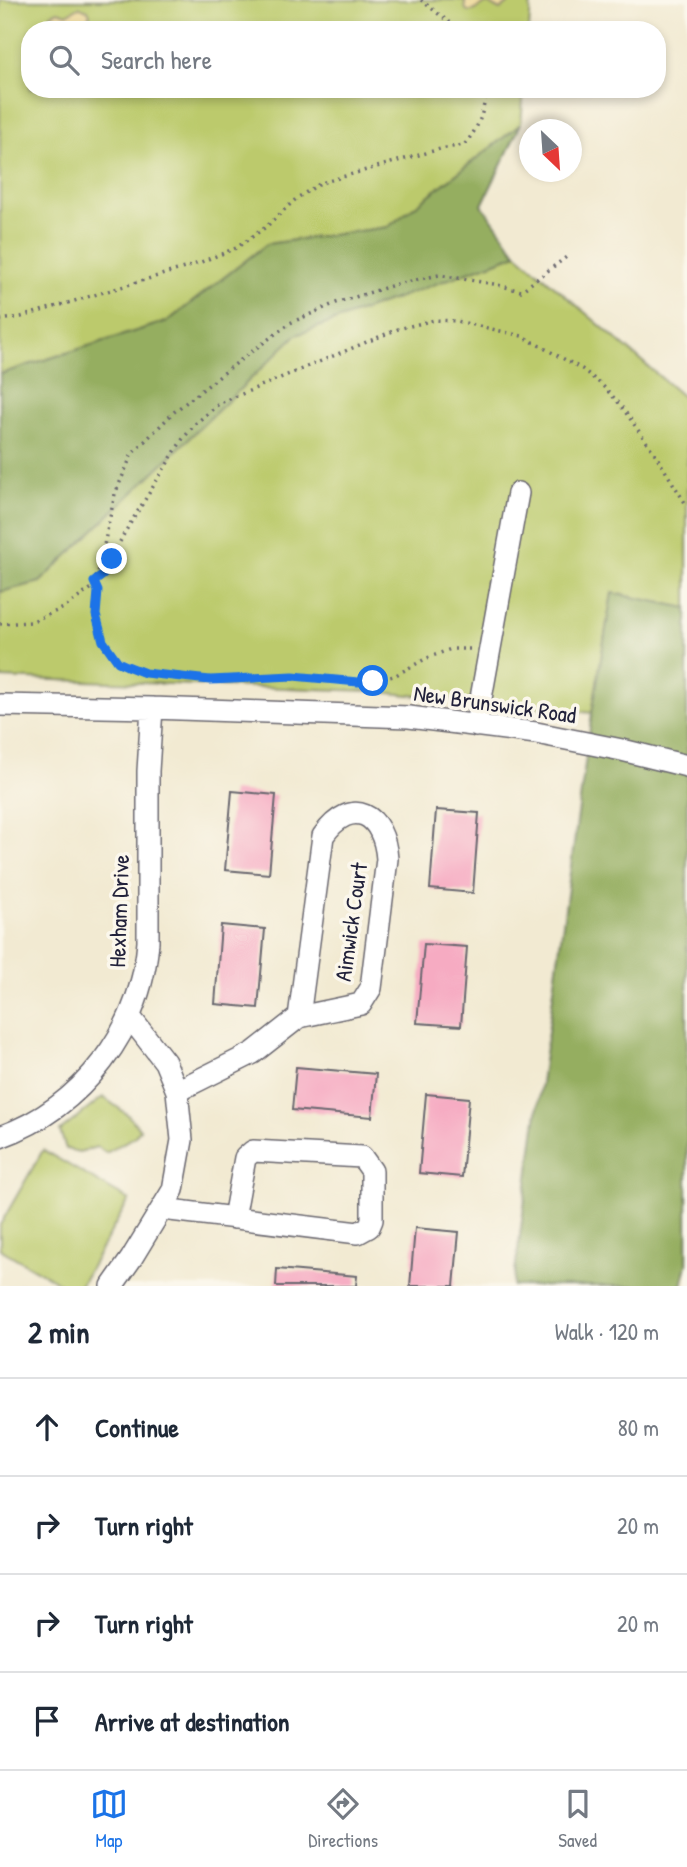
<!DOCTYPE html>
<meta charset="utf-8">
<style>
:root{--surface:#fff;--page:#f6f6f7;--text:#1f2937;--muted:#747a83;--line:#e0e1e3;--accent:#1a73e8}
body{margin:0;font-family:"Patrick Hand",sans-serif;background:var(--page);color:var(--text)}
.compass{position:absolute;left:519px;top:119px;width:63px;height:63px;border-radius:50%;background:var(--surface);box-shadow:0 4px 10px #0003;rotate:155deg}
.stop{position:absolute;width:21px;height:21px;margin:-16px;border:5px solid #1a73e8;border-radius:50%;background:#fff}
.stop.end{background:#1a73e8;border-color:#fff;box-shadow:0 2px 7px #0008}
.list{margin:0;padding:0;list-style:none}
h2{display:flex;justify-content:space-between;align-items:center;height:91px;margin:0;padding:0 28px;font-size:30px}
h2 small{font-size:23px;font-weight:400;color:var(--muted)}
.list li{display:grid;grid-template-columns:46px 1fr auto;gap:21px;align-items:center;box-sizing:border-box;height:98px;padding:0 28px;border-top:2px solid var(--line)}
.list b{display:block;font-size:26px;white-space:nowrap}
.list em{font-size:23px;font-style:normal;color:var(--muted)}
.icon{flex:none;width:38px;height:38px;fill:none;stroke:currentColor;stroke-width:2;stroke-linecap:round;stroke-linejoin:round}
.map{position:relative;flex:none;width:687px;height:1286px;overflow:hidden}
.search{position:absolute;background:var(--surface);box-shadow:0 4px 10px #0003;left:21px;right:21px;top:21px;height:77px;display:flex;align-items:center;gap:18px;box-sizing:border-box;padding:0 24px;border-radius:28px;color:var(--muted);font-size:26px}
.sheet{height:483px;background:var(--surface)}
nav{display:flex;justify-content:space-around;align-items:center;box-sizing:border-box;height:98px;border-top:2px solid var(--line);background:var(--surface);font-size:19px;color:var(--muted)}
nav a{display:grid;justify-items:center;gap:4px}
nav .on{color:var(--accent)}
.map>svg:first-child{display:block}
.green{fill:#bcca6c;stroke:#6f7654;stroke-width:2}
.forest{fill:#95ae60;stroke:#5c684e;stroke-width:2}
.sand{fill:#eeda9e;stroke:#887e6c;stroke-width:2}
.building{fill:#f6abc2}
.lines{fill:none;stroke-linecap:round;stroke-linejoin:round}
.minor-casing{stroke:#6b6870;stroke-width:24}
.path{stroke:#6b6870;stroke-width:3.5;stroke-dasharray:2 5;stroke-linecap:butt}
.minor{stroke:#fff;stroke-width:21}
.route{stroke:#1a73e8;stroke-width:9}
.labels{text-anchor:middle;stroke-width:7;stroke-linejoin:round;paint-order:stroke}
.street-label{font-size:23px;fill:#22223b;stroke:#fbf7ec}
</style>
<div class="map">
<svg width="687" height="1286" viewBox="0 0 687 1286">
<rect width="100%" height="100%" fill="#fbf7ec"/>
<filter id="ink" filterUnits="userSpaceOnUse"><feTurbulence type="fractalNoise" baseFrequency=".0143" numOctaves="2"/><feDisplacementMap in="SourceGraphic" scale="14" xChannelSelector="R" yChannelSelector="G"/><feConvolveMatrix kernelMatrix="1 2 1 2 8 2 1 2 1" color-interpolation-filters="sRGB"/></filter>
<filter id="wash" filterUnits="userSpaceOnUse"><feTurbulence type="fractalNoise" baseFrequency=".00686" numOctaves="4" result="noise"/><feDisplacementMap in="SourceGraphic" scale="28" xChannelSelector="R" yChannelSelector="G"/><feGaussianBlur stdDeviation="1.57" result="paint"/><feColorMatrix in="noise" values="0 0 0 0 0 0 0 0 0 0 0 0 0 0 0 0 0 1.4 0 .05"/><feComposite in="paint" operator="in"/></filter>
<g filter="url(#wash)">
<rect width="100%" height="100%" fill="#f2ead2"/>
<!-- green -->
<path class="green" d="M0,0H531L529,30H30V89H524L521,124L388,227L267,244L168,321L0,374Z
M517,254L687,400V608L612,593L592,713L369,691L0,678V592L40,582L296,335Z
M103,1097L127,1114L140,1129L135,1136L106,1153L97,1147L79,1152L66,1149L60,1131Z
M43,1150L129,1200L80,1286H64L0,1249V1225Z"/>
<!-- forest -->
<path class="forest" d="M521,124L482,205L517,254L296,335L40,582L0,592V374L168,321L267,244L388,227Z
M612,593L687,608V1264L682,1286H513L592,713Z"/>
<!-- sand -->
<path class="sand" d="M465,0H509V3L500,10L487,3L473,11H467L465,7Z
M79,7L88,10L90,15L79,30H57L52,22L51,14L58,11L67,14Z"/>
<g id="blocks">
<!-- building -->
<path class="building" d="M232,791L276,795L269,874L225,870Z
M436,810L479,813L473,893L430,889Z
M221,925L265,929L258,1008L215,1004Z
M424,944L467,947L461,1026L417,1023Z
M296,1067L376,1074L372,1117L292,1110Z
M426,1094L469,1098L462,1177L419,1173Z
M415,1228L459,1232L454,1286H410Z
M277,1269L357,1276L356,1286H276Z"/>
</g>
</g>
<g filter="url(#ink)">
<use href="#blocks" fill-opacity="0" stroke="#6b6870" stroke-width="2"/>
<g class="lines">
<defs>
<path id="minor" d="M0,705L152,708L409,717L536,733L622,750L687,766
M476,726L518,493
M177,1091L253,1053L299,1017L323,836C352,795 384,814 387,859L371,988L361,1004L299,1017
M0,1137C83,1107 141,1030 148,942V771L152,708
M162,1209L358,1233L369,1227L372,1220V1171L362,1157L253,1151L245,1158L234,1218
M112,1286L131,1259L173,1190L182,1140L177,1091L165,1062L130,1017"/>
</defs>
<!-- minor casing -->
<use href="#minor" class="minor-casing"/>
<!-- path -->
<path class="path" d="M421,0L459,30
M0,320L21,317L191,266L236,248L266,227L297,198L321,183L440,149L464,145C479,128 484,112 486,89
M0,624L30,622L64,608L92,588L98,573L115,494L132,454L174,412L243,358L290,323L336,303L397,284L439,275L494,284L521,291L569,255
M470,649H451L427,658L394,676L373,681L358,682L293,676L210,680L145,673L118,662L103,641L96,615L98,591L94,582L103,575L125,532L182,440L195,424L220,403L398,329L434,320L457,321L522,336L582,369L602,385L619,403L655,454L687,506"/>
<!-- minor -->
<use href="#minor" class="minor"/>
</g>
</g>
<g class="lines" filter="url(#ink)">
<!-- route -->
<path class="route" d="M112,559L103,575L94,582L98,591L96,615L103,641L118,662L127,666L145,673L210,680L293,676L358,682L373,681"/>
</g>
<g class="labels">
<!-- street labels -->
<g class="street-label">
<text transform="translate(495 704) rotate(8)" y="8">New Brunswick Road</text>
<text transform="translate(119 911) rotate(-88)" y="8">Hexham Drive</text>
<text transform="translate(351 922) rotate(-82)" y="8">Aimwick Court</text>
</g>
</g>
</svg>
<svg class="compass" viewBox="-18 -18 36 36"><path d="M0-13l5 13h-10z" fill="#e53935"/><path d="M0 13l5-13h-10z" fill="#747a83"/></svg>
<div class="stop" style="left:373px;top:681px"></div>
<div class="stop end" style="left:112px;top:559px"></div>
<div class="search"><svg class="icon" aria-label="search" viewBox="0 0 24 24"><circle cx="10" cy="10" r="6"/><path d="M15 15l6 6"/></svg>Search here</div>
</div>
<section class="sheet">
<h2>2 min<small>Walk · 120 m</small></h2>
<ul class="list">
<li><svg class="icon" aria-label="ahead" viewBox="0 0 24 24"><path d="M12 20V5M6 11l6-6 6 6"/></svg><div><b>Continue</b></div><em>80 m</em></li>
<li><svg class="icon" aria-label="right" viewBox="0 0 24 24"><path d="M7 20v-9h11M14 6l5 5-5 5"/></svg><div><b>Turn right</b></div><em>20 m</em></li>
<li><svg class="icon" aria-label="right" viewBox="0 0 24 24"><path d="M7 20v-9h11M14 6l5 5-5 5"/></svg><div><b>Turn right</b></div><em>20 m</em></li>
<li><svg class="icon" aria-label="arrive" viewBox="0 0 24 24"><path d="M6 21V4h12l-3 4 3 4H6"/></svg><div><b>Arrive at destination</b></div></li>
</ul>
</section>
<nav>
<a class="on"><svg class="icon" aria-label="map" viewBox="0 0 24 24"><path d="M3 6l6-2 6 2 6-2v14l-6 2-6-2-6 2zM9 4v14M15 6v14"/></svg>Map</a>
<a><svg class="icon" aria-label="directions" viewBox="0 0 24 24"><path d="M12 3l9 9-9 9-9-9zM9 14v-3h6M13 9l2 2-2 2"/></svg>Directions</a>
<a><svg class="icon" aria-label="saved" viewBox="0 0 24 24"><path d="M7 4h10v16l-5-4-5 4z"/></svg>Saved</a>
</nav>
